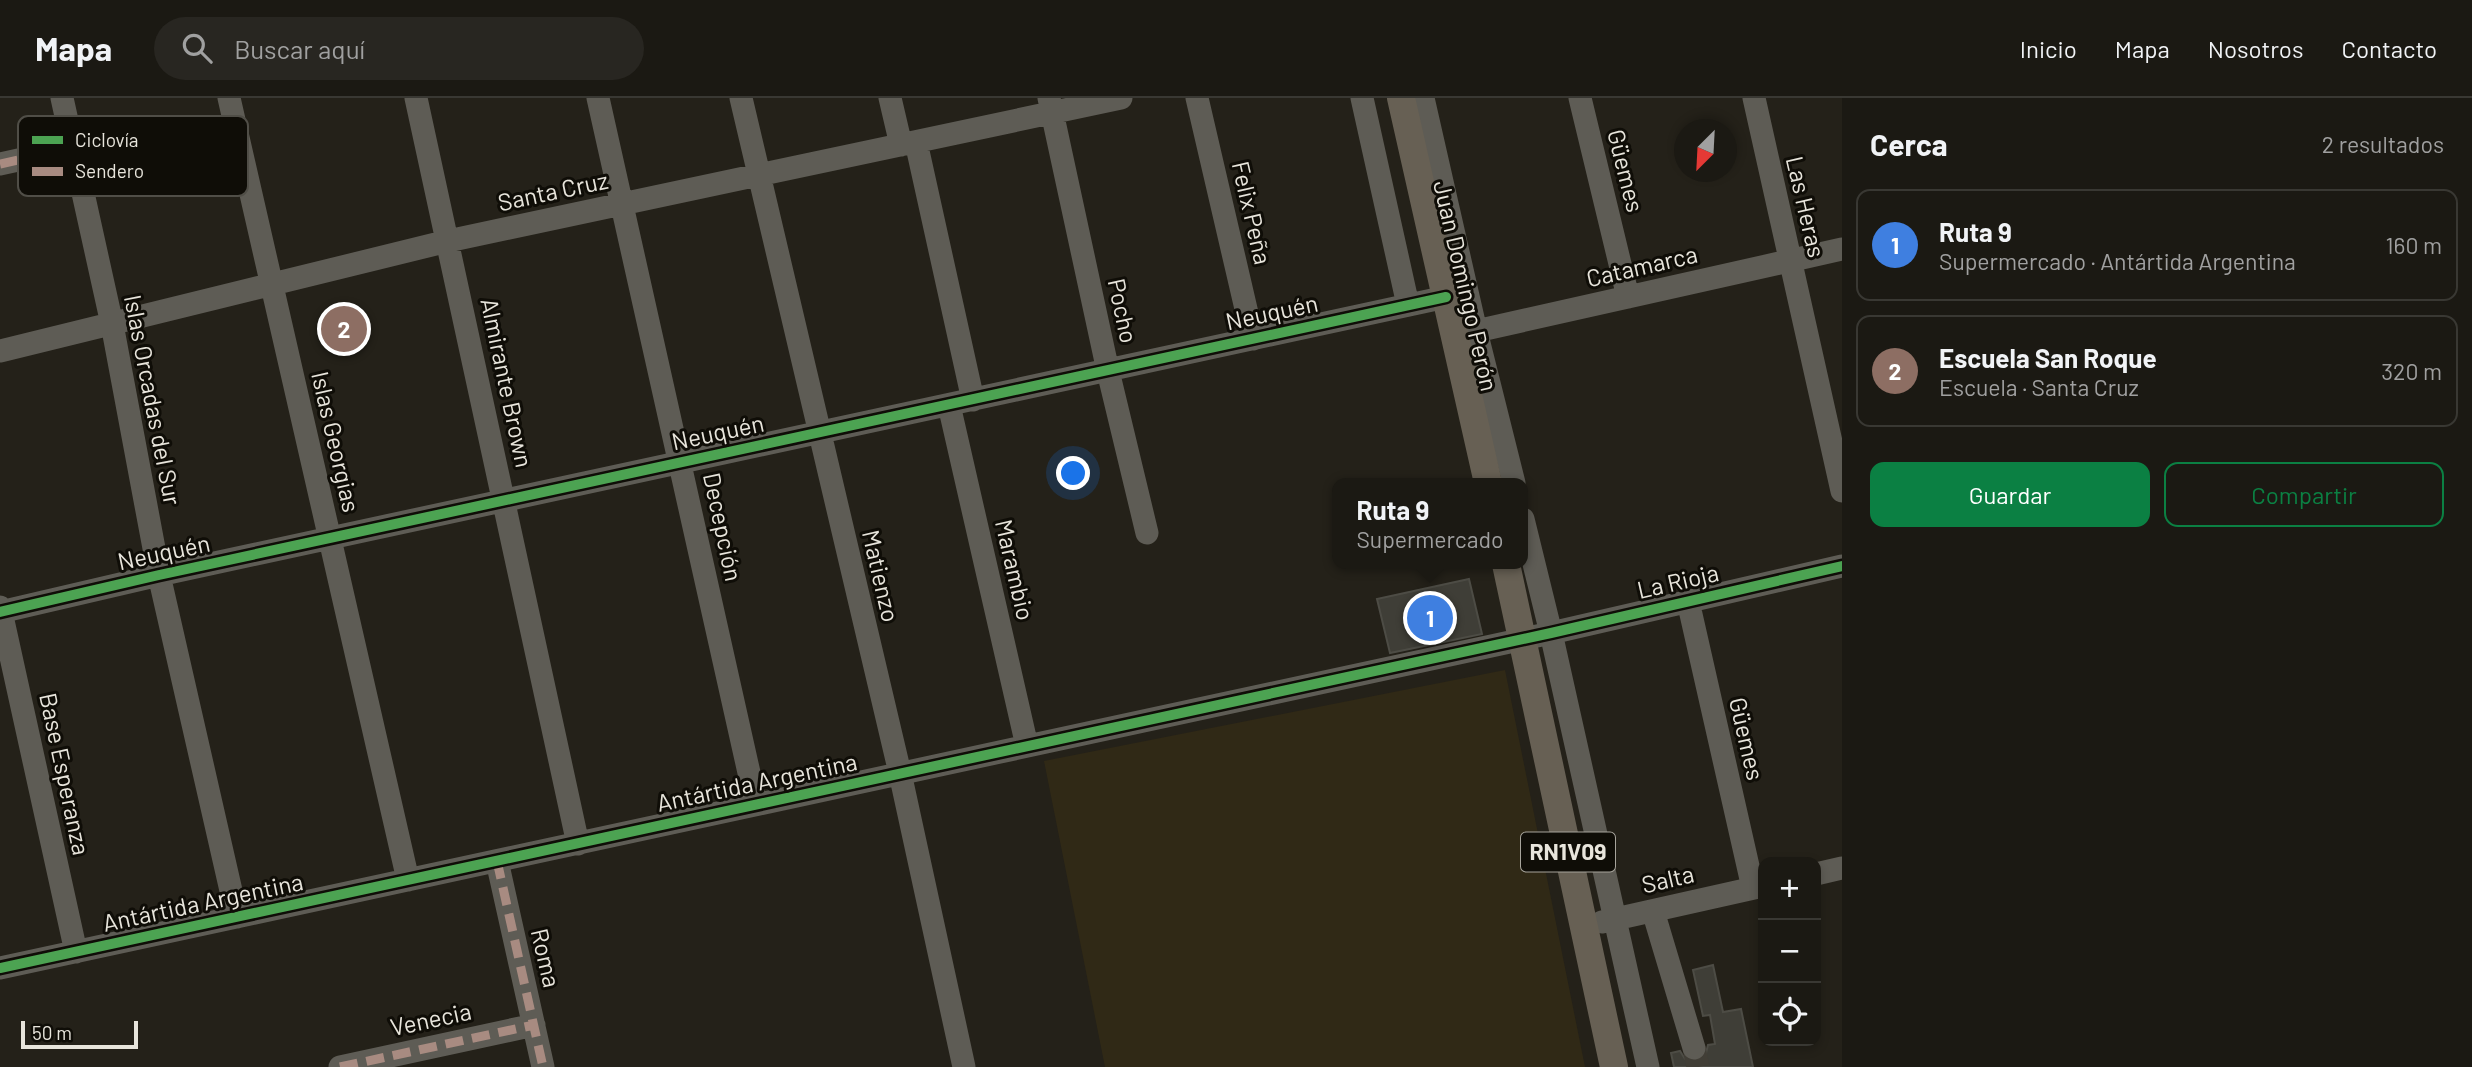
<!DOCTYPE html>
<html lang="es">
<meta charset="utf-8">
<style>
:root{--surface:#1b1913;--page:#282621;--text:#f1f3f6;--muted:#a0a0a0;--line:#393833;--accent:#0b8043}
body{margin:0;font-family:Barlow,sans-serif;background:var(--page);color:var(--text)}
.controls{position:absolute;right:21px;bottom:21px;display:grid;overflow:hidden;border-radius:14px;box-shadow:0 4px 10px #0003}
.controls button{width:63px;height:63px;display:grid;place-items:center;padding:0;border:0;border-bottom:2px solid var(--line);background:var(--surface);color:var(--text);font:35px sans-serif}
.compass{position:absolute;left:1674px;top:21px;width:63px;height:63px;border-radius:50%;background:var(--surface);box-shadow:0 4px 10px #0003;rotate:204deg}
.scale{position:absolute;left:21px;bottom:18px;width:117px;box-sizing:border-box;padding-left:7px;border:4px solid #e8e5dc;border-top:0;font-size:19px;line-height:24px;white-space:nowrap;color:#e8e5dc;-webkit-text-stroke:5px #0f0d07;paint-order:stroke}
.you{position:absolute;left:1074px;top:376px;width:24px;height:24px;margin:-18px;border:5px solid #fff;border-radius:50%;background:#1a73e8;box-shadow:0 0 0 10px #1a73e833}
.badge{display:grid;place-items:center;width:46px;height:46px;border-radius:50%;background:var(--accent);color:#fff;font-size:23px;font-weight:700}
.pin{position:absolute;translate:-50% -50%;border:4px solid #fff;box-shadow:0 2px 7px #0006}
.popup{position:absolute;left:1332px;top:380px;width:196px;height:91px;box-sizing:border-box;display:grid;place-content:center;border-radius:14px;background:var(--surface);filter:drop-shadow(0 2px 5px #0005);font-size:23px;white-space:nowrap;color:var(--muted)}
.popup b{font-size:26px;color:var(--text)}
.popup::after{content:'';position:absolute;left:50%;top:100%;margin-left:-14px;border:14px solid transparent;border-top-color:var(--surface)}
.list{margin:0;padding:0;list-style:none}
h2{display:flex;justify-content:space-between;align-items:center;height:91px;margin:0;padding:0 28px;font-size:30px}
h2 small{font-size:23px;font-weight:400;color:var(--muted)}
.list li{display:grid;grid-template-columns:46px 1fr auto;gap:21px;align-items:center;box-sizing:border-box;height:112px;margin:0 14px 14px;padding:0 14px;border:2px solid var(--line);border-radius:14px}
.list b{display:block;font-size:26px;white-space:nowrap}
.list p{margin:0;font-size:23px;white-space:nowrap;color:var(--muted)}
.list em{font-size:23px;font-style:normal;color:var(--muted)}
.actions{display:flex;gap:14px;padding:21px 28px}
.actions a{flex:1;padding:16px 0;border:2px solid var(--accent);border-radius:14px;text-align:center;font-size:24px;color:var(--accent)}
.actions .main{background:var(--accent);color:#fff}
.icon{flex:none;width:38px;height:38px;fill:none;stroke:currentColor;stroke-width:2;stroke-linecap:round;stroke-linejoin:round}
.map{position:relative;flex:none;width:1842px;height:969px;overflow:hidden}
header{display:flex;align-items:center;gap:42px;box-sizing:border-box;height:98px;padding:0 35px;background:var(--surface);border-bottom:2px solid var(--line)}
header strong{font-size:33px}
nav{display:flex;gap:38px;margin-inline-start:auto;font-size:24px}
.search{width:490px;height:63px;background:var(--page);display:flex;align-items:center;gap:18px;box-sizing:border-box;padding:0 24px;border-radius:38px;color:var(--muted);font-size:26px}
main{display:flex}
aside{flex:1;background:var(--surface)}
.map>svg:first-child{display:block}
.built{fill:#302916}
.building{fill:#3f3e37;stroke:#4d4c45;stroke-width:2}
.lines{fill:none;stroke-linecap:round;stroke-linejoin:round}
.minor-tunnel{stroke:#413e36;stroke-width:23;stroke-dasharray:23 11;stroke-linecap:butt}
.minor{stroke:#5e5c55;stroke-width:23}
.major{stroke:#676054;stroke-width:28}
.quiet{stroke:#a88b81;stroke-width:9;stroke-dasharray:18 9;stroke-linecap:butt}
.cycleway-casing{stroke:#0f0d07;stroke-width:15}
.cycleway{stroke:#4ca352;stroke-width:10}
.labels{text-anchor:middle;stroke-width:6;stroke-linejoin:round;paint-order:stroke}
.shield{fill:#0f0d07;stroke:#a7a49c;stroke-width:2}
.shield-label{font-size:23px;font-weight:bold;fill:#e8e5dc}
.street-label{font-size:24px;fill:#e8e5dc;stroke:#0f0d07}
.key{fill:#0f0d07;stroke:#504e47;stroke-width:2}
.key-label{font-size:19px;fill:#e8e5dc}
</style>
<header>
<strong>Mapa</strong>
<div class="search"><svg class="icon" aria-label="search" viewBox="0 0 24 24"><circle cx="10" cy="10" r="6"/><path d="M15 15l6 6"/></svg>Buscar aquí</div>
<nav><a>Inicio</a><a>Mapa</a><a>Nosotros</a><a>Contacto</a></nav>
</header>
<main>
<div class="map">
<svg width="1842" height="969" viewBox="0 0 1842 969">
<rect width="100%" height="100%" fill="#242119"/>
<!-- built -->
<path class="built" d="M1505,572L1585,969H1105L1044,663Z"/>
<!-- building -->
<path class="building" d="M1469,481L1482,536L1390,555L1377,501Z
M1713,867L1723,914L1741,911L1753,969H1674L1671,955L1680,953L1685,961L1697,964L1705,959L1708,947L1715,946L1710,917L1703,918L1693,872Z"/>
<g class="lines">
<!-- minor-tunnel -->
<path class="minor-tunnel" d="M1694,950L1698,969"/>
<!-- minor -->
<path class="minor" d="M62,0L112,226L159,477L237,819
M229,0L408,782
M416,0L578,746
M598,0L756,706
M741,0L900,675L964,969
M890,0L901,47
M1049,0L1108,273L1147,435
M1197,0L1253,241
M1362,0L1408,207
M1423,0L1476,233L1514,385
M1580,0L1628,199
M1754,0L1842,393
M916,44L973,302
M0,66L73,50
M1454,238L1842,151
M0,253L448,143L1121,0
M949,307L1027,648
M1523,421L1551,535L1648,969
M1688,503L1753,790
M0,509L76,854
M0,514L159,477L1446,199
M497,763L543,969
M1816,776L1842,770
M1653,813L1694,950
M1602,824L1763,788
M0,870L1551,535L1842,468
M340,969L534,927"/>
<!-- major -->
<path class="major" d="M1401,0L1488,385
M1506,466L1614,969"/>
<!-- quiet -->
<path class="quiet" d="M0,66L73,50
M497,763L543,969
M340,969L534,927"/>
<defs>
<path id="cycleway" d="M0,514L159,477L1446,199
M0,870L1551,535L1842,468"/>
</defs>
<!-- cycleway casing -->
<use href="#cycleway" class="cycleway-casing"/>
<!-- cycleway -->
<use href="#cycleway" class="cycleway"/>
</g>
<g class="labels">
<!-- shield labels -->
<rect class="shield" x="1521" y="734.5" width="94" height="39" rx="5"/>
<g class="shield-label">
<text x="1568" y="762">RN1V09</text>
</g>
<!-- street labels -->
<g class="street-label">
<text transform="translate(1625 73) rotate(76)" y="8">Güemes</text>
<text transform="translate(553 94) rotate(-12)" y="8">Santa Cruz</text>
<text transform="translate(1805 109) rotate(77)" y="8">Las Heras</text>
<text transform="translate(1251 115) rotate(77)" y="8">Felix Peña</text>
<text transform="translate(1642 169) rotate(-13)" y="8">Catamarca</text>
<text transform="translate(1465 188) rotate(77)" y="8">Juan Domingo Perón</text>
<text transform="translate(1122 213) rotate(78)" y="8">Pocho</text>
<text transform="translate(1272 215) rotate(-12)" y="8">Neuquén</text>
<text transform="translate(506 285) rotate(78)" y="8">Almirante Brown</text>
<text transform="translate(152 302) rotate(79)" y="8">Islas Orcadas del Sur</text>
<text transform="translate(718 335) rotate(-12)" y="8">Neuquén</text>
<text transform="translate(335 344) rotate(77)" y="8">Islas Georgias</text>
<text transform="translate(722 429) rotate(78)" y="8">Decepción</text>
<text transform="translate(164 455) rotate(-12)" y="8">Neuquén</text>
<text transform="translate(1014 472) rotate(77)" y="8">Marambio</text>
<text transform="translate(880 478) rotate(77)" y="8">Matienzo</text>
<text transform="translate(1678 484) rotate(-13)" y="8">La Rioja</text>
<text transform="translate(1746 641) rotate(77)" y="8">Güemes</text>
<text transform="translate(64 676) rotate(78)" y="8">Base Esperanza</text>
<text transform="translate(757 685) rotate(-12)" y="8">Antártida Argentina</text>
<text transform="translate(1668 782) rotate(-13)" y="8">Salta</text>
<text transform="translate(203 805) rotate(-12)" y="8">Antártida Argentina</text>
<text transform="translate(545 860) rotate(77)" y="8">Roma</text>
<text transform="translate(431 922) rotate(-12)" y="8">Venecia</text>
</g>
</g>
<!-- legend -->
<rect x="18" y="18" width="230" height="80" rx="10" class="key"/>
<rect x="32" y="38" width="31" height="8" fill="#4ca352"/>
<rect x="32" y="69" width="31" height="9" fill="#a88b81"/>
<g class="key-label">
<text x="75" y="49">Ciclovía</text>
<text x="75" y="80">Sendero</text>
</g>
</svg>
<div class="controls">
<button>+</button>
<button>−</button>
<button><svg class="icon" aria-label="locate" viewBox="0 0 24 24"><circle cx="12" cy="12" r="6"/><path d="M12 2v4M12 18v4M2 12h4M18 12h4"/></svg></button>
</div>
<svg class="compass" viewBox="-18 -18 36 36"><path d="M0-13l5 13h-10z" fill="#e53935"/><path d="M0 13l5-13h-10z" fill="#a0a0a0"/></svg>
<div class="scale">50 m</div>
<div class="you"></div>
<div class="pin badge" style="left:1430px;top:520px;background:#3f7fe0">1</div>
<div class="popup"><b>Ruta 9</b>Supermercado</div>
<div class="pin badge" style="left:344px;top:231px;background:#8d6e63">2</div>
</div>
<aside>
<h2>Cerca<small>2 resultados</small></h2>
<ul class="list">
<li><span class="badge" style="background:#3f7fe0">1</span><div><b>Ruta 9</b><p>Supermercado · Antártida Argentina</p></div><em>160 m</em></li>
<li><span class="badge" style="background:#8d6e63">2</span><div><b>Escuela San Roque</b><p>Escuela · Santa Cruz</p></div><em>320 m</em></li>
</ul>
<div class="actions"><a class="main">Guardar</a><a>Compartir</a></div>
</aside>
</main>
